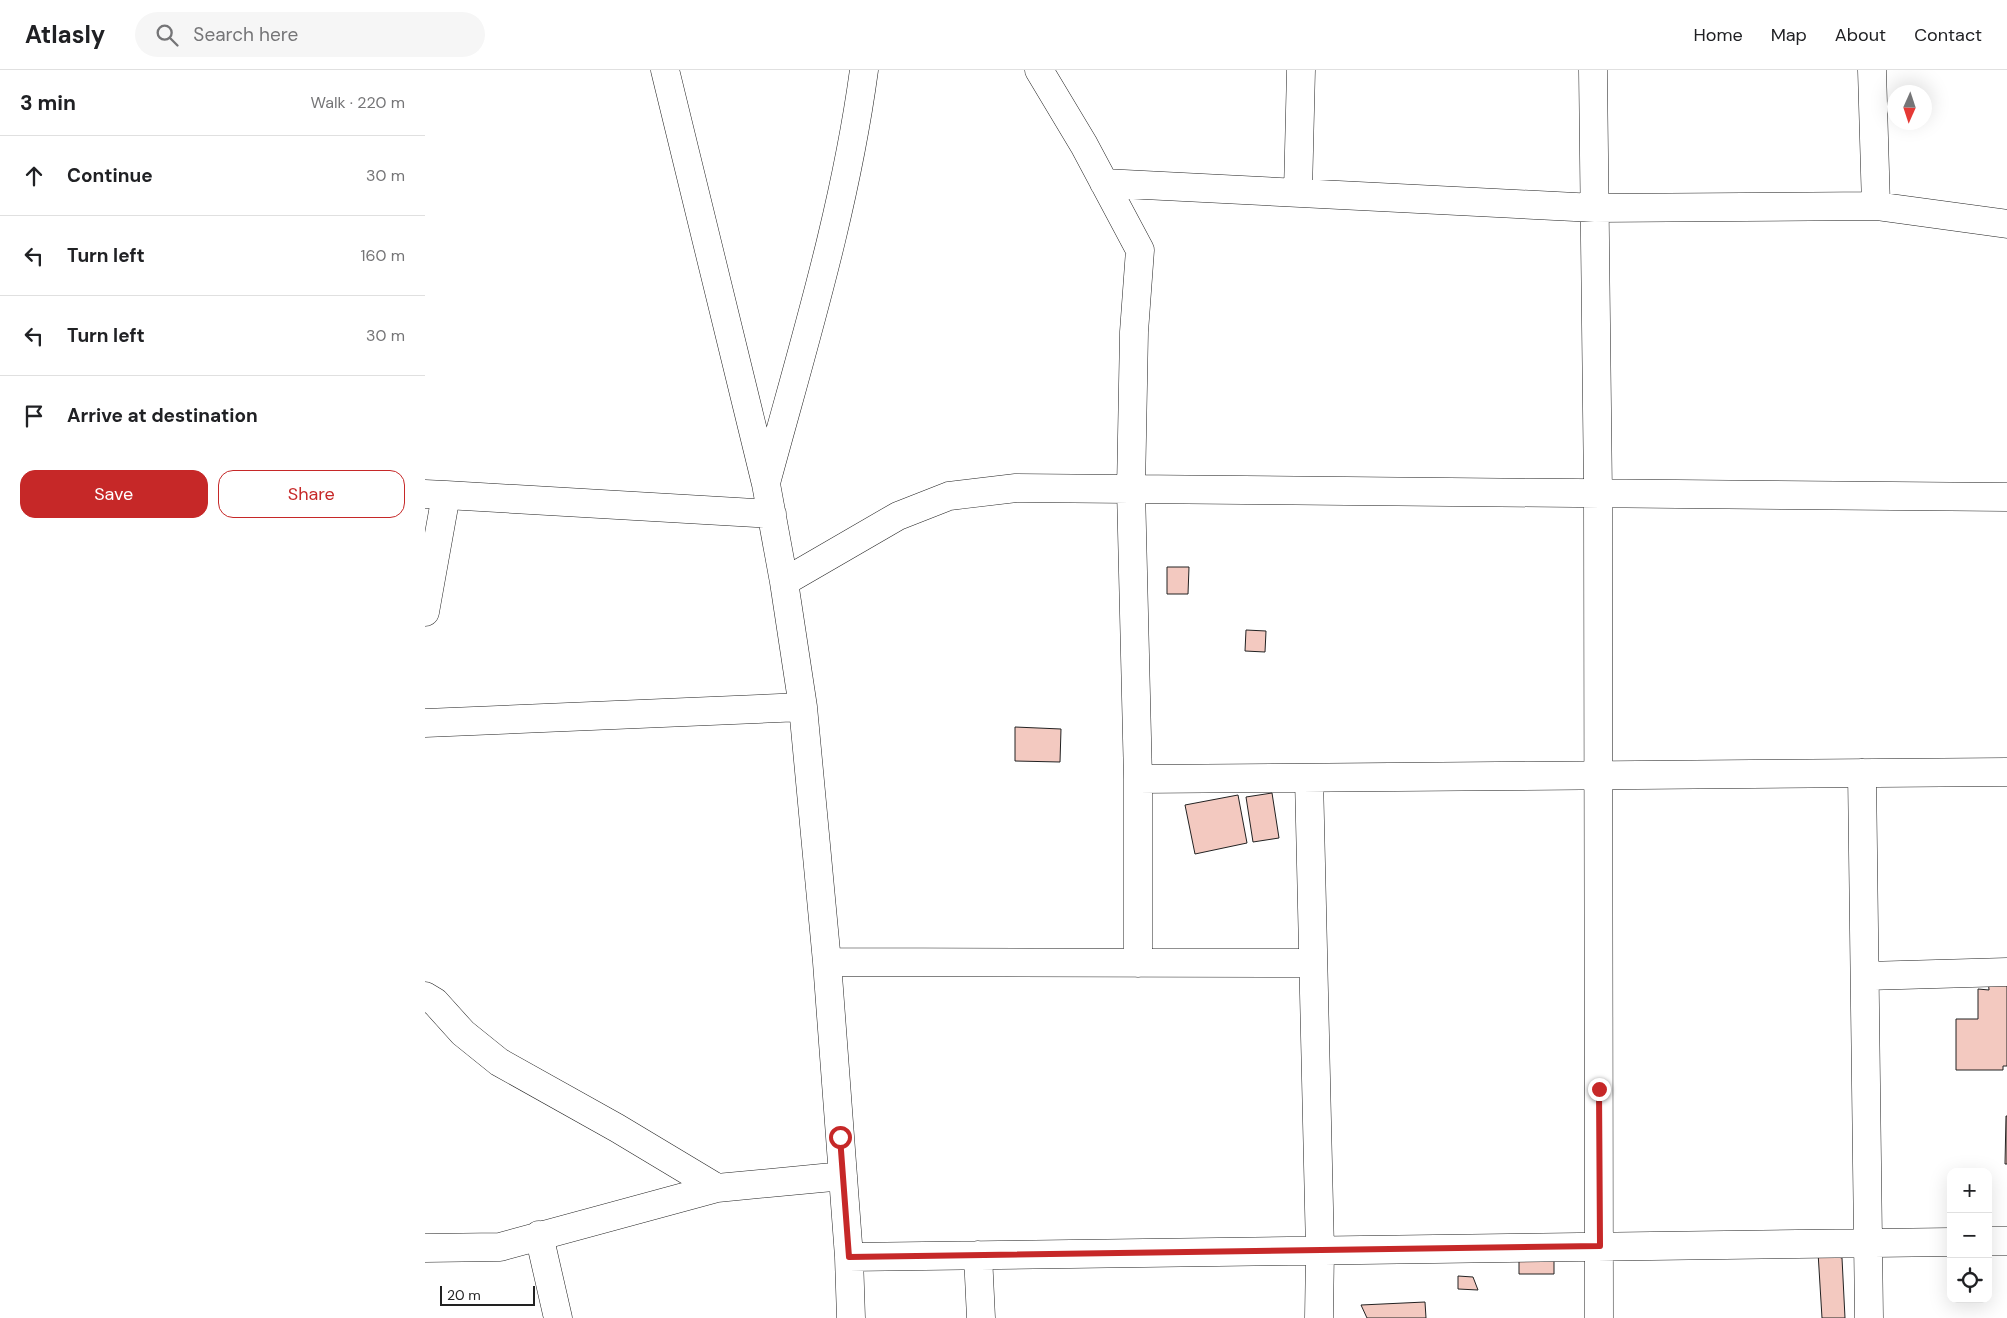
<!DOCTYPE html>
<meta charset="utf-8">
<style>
:root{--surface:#fff;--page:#f6f6f6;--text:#202124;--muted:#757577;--line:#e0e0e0;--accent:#c62828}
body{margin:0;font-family:"DM Sans",sans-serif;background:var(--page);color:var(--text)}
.controls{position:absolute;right:15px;bottom:15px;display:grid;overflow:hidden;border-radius:10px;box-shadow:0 5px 20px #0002}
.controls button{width:45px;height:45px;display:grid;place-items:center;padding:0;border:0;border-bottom:1px solid var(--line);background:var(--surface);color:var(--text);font:25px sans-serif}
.compass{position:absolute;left:1462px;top:15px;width:45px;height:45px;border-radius:50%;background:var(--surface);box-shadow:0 5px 20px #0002;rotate:183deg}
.scale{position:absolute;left:15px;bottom:12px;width:95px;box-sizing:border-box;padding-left:5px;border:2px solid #222;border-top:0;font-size:14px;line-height:18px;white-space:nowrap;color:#222;-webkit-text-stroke:4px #fff;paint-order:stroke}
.stop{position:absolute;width:15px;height:15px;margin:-11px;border:4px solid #c62828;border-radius:50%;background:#fff}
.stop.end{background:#c62828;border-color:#fff;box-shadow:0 1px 5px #0008}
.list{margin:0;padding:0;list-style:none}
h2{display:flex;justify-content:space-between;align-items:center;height:65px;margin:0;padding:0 20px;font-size:21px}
h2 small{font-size:16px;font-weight:400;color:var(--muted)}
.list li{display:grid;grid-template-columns:32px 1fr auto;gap:15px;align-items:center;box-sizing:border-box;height:80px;padding:0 20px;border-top:1px solid var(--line)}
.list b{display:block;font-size:19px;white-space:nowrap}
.list em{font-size:16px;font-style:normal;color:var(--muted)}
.actions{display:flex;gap:10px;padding:15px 20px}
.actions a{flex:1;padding:11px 0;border:1px solid var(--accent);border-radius:15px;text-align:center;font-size:18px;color:var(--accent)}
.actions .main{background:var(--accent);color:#fff}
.icon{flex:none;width:28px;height:28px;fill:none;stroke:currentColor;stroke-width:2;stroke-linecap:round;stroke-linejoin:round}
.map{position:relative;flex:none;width:1582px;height:1248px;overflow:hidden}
header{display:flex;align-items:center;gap:30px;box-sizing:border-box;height:70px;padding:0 25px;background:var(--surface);border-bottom:1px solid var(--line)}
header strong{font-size:24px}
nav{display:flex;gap:28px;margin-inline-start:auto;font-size:18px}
.search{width:350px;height:45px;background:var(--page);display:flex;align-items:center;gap:12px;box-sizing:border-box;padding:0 18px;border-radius:28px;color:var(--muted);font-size:19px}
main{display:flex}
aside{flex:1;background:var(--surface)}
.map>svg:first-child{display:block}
.building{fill:#f3c9c0;stroke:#222}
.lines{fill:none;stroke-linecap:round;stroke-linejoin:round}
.minor-casing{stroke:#222;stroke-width:29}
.minor{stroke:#fff;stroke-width:28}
.route{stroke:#c62828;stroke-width:6}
</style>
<header>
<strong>Atlasly</strong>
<div class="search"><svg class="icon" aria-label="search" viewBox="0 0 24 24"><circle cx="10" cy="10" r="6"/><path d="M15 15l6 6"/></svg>Search here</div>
<nav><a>Home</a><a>Map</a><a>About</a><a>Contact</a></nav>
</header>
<main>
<aside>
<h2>3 min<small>Walk · 220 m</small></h2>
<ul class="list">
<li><svg class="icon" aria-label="ahead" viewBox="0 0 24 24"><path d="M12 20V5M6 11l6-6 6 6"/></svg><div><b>Continue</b></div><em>30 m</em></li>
<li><svg class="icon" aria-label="left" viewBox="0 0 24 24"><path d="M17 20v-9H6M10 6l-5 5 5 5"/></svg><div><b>Turn left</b></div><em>160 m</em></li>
<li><svg class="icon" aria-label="left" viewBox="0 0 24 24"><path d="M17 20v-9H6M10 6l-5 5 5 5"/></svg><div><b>Turn left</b></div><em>30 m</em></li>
<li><svg class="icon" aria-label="arrive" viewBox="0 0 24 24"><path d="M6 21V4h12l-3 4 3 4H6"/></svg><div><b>Arrive at destination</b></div></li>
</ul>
<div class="actions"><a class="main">Save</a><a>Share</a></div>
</aside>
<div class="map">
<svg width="1582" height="1248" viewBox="0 0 1582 1248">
<rect width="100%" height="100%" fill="#fff"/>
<!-- building -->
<path class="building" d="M742,497H764L763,524H742Z
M821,560L841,561L840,582L820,581Z
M590,657L636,659L635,692L590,691Z
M847,723L854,768L828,772L821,727Z
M813,725L822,773L770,784L760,735Z
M1563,908H1582V996H1578V1000H1531V949H1553V919L1564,920Z
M1581,1046H1582V1094H1580Z
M1393,1182L1417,1188L1420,1248H1397Z
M1094,1185H1129V1204H1094Z
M1033,1206L1048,1207L1053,1220L1033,1219Z
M1000,1232L1001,1248H942L936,1235Z"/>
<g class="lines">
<defs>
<path id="minor" d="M240,0L341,414L359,512L378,637L402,892L424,1187L426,1248
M614,0L659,75L715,180L709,262L706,419L713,709V893
M1168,0L1173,423L1174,1248
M1447,0L1451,136
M679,113L1170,138L1451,136L1582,154
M873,122L876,0
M341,413C378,276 420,141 439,0
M0,424L21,425L0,542
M21,425L347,444
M359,512L473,446L524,426L591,418L1582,427
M0,653L378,637
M1437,703L1444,1248
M884,708L895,1180L894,1248
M713,709L1582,702
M402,892L888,893
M1441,906L1582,902
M0,926L10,932L38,963L74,992L192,1058L292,1118
M114,1165L133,1248
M1563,1171H1582
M0,1178L75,1177L292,1118L418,1106
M553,1185L556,1248
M424,1187L1526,1172"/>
</defs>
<!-- minor casing -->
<use href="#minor" class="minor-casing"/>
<!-- minor -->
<use href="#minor" class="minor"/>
</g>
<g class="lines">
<!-- route -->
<path class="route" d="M415,1067L424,1187L1175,1176L1174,1019"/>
</g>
</svg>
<div class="controls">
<button>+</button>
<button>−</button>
<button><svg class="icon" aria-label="locate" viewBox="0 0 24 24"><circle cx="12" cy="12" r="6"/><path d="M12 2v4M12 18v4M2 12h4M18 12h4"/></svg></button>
</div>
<svg class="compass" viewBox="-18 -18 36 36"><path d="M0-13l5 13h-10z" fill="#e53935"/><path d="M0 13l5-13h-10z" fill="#757577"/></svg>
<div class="scale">20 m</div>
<div class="stop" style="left:415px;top:1067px"></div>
<div class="stop end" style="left:1174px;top:1019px"></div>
</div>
</main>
